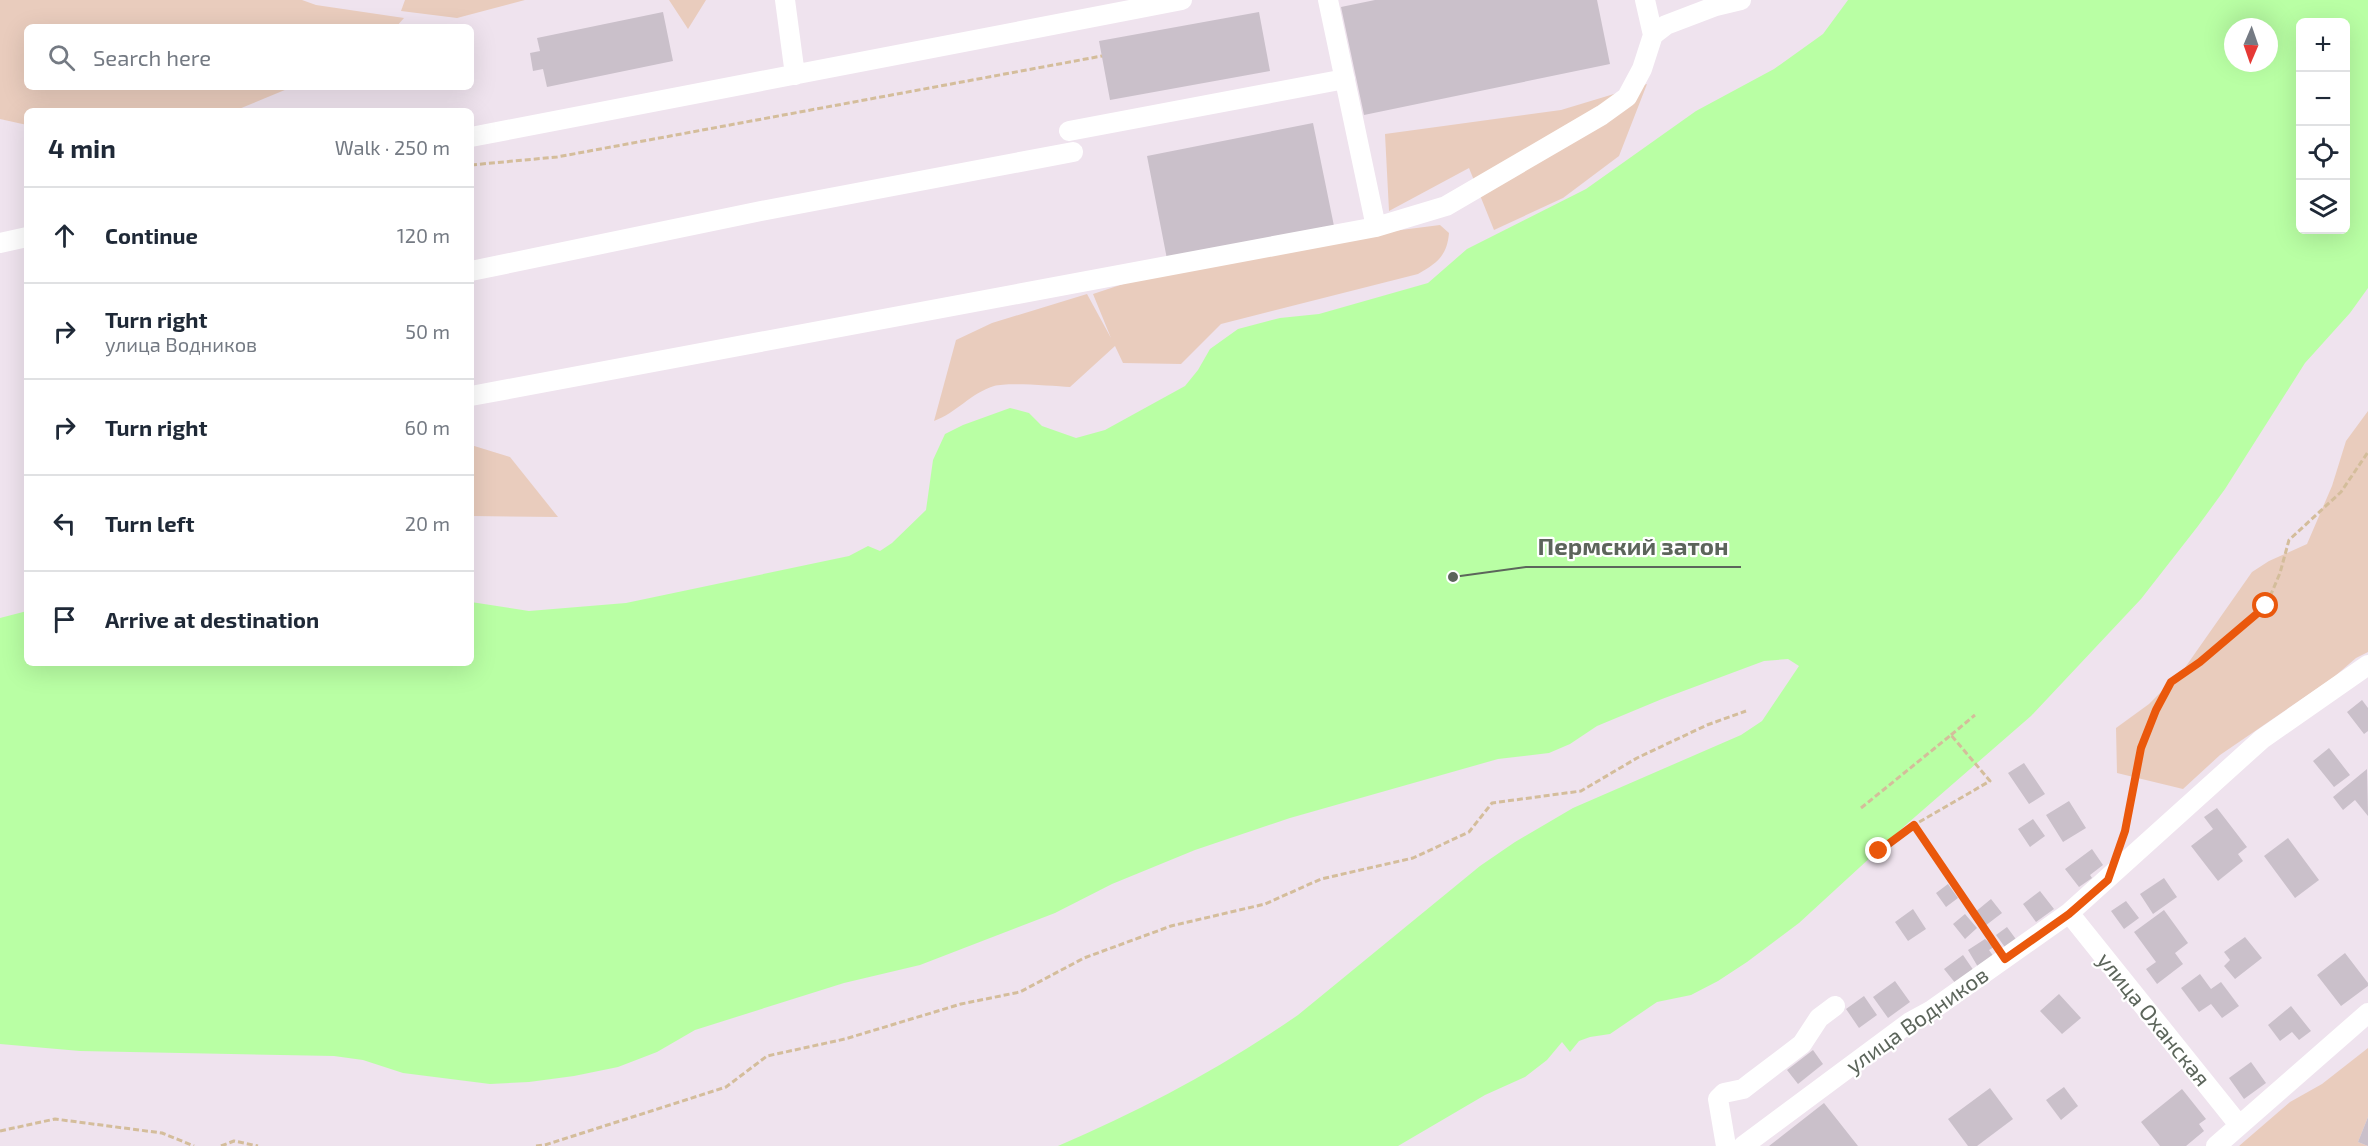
<!DOCTYPE html>
<meta charset="utf-8">
<style>
:root{--surface:#fff;--page:#f6f6f7;--text:#1f2937;--muted:#747a83;--line:#e0e1e3}
body{margin:0;font-family:"Exo 2",sans-serif;background:var(--page);color:var(--text)}
.controls{position:absolute;right:18px;top:18px;display:grid;overflow:hidden;border-radius:9px;box-shadow:0 6px 24px #0002}
.controls button{width:54px;height:54px;display:grid;place-items:center;padding:0;border:0;border-bottom:2px solid var(--line);background:var(--surface);color:var(--text);font:30px sans-serif}
.compass{position:absolute;left:2224px;top:18px;width:54px;height:54px;border-radius:50%;background:var(--surface);box-shadow:0 6px 24px #0002;rotate:182deg}
.stop{position:absolute;width:18px;height:18px;margin:-14px;border:4px solid #ea580c;border-radius:50%;background:#fff}
.stop.end{background:#ea580c;border-color:#fff;box-shadow:0 2px 6px #0008}
.list{margin:0;padding:0;list-style:none}
h2{display:flex;justify-content:space-between;align-items:center;height:78px;margin:0;padding:0 24px;font-size:26px}
h2 small{font-size:20px;font-weight:400;color:var(--muted)}
.list li{display:grid;grid-template-columns:39px 1fr auto;gap:18px;align-items:center;box-sizing:border-box;height:96px;padding:0 24px;border-top:2px solid var(--line)}
.list b{display:block;font-size:22px;white-space:nowrap}
.list p{margin:0;font-size:20px;white-space:nowrap;color:var(--muted)}
.list em{font-size:20px;font-style:normal;color:var(--muted)}
.icon{flex:none;width:33px;height:33px;fill:none;stroke:currentColor;stroke-width:2;stroke-linecap:round;stroke-linejoin:round}
.map{position:relative;flex:none;width:2368px;height:1146px;overflow:hidden}
.search{position:absolute;background:var(--surface);box-shadow:0 6px 24px #0002;left:24px;top:24px;width:450px;height:66px;display:flex;align-items:center;gap:15px;box-sizing:border-box;padding:0 21px;border-radius:9px;color:var(--muted);font-size:22px}
.panel{position:absolute;background:var(--surface);box-shadow:0 6px 24px #0002;left:24px;top:108px;width:450px;height:558px;border-radius:9px}
.map>svg:first-child{display:block}
.green{fill:#e9ccbd}
.water{fill:#b9ffa4;fill-rule:evenodd}
.building{fill:#cac0ca}
.lines{fill:none;stroke-linecap:round;stroke-linejoin:round}
.path{stroke:#d4bd9b;stroke-width:3;stroke-dasharray:6 3;stroke-linecap:butt}
.minor{stroke:#fff;stroke-width:20}
.route{stroke:#ea580c;stroke-width:8}
.labels{text-anchor:middle;stroke-width:4.5;stroke-linejoin:round;paint-order:stroke}
.street-label{font-size:22px;fill:#5c655b;stroke:#fff}
.leader{fill:none;stroke:#5c655b;stroke-width:2}
.callout-dot{fill:#5c655b;stroke:#fff;stroke-width:2}
.callout-label{font-size:24px;text-anchor:middle;font-weight:bold;fill:#5c655b;stroke:#fff;stroke-width:4.5;stroke-linejoin:round;paint-order:stroke}
</style>
<div class="map">
<svg width="2368" height="1146" viewBox="0 0 2368 1146">
<rect width="100%" height="100%" fill="#efe3ee"/>
<!-- green -->
<path class="green" d="M0,0H302L316,5L404,18L396,27H27V87H292L234,111H27V125L0,119Z
M405,0H525L457,18L401,11Z
M669,0H706L688,29Z
M1647,84L1619,156L1563,198L1494,230L1469,168L1389,211L1385,134L1561,110Z
M1440,225L1449,233C1447,256 1437,263 1418,274L1221,324L1181,364L1123,363L1115,346L1070,387C1053,386 1008,382 994,386C971,393 956,413 934,421L956,340L992,323L1087,294L1111,338L1093,294L1214,254Z
M2368,411V652L2356,658L2334,677L2220,755L2183,789L2117,773L2116,728L2149,704L2184,669L2252,572L2269,561L2307,544L2332,486L2346,441Z
M471,445L510,457L558,517L471,516Z
M2368,1048V1117L2358,1142L2368,1146H2239L2290,1102L2322,1084Z"/>
<!-- water -->
<path class="water" d="M1848,0H2368V288L2350,313L2305,363L2225,489L2198,526L2141,599L2031,716L1908,823L1799,923L1747,962L1718,981L1691,995L1657,1002L1610,1034L1590,1037L1579,1041L1570,1052L1562,1042L1547,1060L1525,1077L1485,1095L1398,1146H1058C1142,1110 1223,1067 1298,1015L1480,866L1515,842L1573,808L1741,735L1762,721L1799,666L1788,659L1764,661L1662,699L1597,726L1570,744L1549,753L1498,759L1290,818L1195,850L1112,884L1055,913L920,965L844,983L695,1030L657,1052L618,1067L574,1076L529,1082L490,1084L403,1073L363,1060L334,1056L80,1051L0,1044V618L27,611V663H471V602L529,611L626,603L849,556L868,546L880,551L892,543L926,510L933,460L945,434L963,425L1010,408L1029,413L1042,426L1076,438L1105,430L1185,386L1198,370L1210,349L1238,329L1280,318L1319,314L1428,283L1467,249L1586,189L1696,111L1774,69L1823,34ZM2300,22H2346V230H2300ZM2233,27H2269V63H2233Z"/>
<!-- building -->
<path class="building" d="M1375,0H1597L1610,64L1364,115L1341,7Z
M663,12L673,61L547,87L543,69L533,71L530,53L540,51L537,38Z
M1259,12L1270,71L1110,100L1099,41Z
M1313,123L1334,226L1167,259L1147,156Z
M2362,700L2368,708V731L2364,734L2347,712Z
M2329,748L2350,775L2334,787L2313,761Z
M2024,763L2045,794L2029,804L2008,773Z
M2367,769L2368,816L2355,800L2343,810L2333,797Z
M2069,801L2086,828L2063,842L2046,815Z
M2217,808L2247,847L2238,854L2243,861L2218,881L2191,846L2213,829L2204,817Z
M2033,819L2045,836L2030,847L2018,829Z
M2288,838L2319,880L2295,898L2264,856Z
M2092,849L2103,865L2090,875L2092,878L2079,887L2065,869Z
M2164,878L2177,897L2153,914L2140,894Z
M1948,884L1958,898L1946,907L1936,893Z
M2040,891L2054,909L2036,922L2023,904Z
M1991,899L2002,913L1985,926L1974,913Z
M2126,901L2139,918L2124,929L2111,911Z
M1913,909L1926,929L1908,941L1895,922Z
M2164,910L2188,943L2175,953L2183,964L2157,984L2146,969L2156,962L2134,932Z
M1965,914L1977,928L1965,939L1953,924Z
M2007,927L2018,942L2007,950L1996,935Z
M2245,937L2262,958L2235,979L2224,966L2230,960L2224,952Z
M1985,939L1994,947L1989,950L1994,957L1978,967L1968,950Z
M2345,953L2368,983V986L2341,1006L2317,975Z
M1963,955L1974,971L1956,984L1944,969Z
M2200,974L2211,989L2221,982L2239,1006L2222,1018L2211,1004L2199,1012L2181,988Z
M1895,981L1910,1002L1888,1018L1873,997Z
M2059,994L2081,1018L2062,1034L2040,1011Z
M1864,996L1877,1015L1859,1028L1846,1009Z
M2291,1006L2311,1031L2299,1040L2292,1032L2280,1041L2268,1025Z
M1813,1050L1823,1064L1798,1084L1787,1070Z
M2251,1062L2266,1083L2244,1099L2229,1078Z
M2064,1087L2078,1106L2061,1120L2046,1100Z
M1990,1088L2013,1119L1977,1146H1968L1948,1119Z
M2182,1089L2206,1119L2199,1124L2204,1131L2186,1146H2160L2141,1122Z
M1824,1103L1858,1146H1769Z
M2368,1117V1146L2358,1142Z"/>
<g class="lines">
<!-- path -->
<path class="path" d="M471,165L557,157L1102,56
M1951,735L1975,715
M1861,808L1951,735L1990,781L1914,825L1879,851
M1914,825L1995,945
M2123,838L2141,748L2156,710L2171,682L2201,662L2266,606L2280,573L2289,540L2341,492L2368,452
M0,1131L55,1119L162,1133L194,1146
M221,1146L234,1141L258,1146
M536,1146L545,1145L726,1087L767,1056L845,1039L961,1004L1020,992L1084,958L1171,926L1265,904L1321,879L1413,858L1469,832L1492,803L1581,791L1637,758L1707,725L1746,711"/>
<!-- minor -->
<path class="minor" d="M785,0L795,75
M1328,0L1376,227
M1645,0L1653,35
M1069,131L1345,79
M471,137L1182,0
M0,243L27,237
M471,271L761,211L1073,152
M471,396L1376,227L1446,206L1602,115L1627,97L1642,69L1653,35L1666,25L1716,6L1741,0
M2069,913L2239,1125
M1726,1146L1718,1099L1724,1093L1743,1089L1752,1082L1802,1044L1819,1018L1835,1006
M1743,1146L1910,1022L1932,1010L2069,913L2262,739L2368,665
M2216,1146L2368,1013"/>
</g>
<g class="lines">
<!-- route -->
<path class="route" d="M1879,851L1914,825L2005,959L2069,914L2108,880L2125,831L2141,748L2156,710L2171,682L2200,662L2266,606"/>
</g>
<g class="labels">
<!-- street labels -->
<g class="street-label">
<text transform="translate(2154 1019) rotate(51)" y="8">улица Оханская</text>
<text transform="translate(1917 1020) rotate(-35)" y="8">улица Водников</text>
</g>
</g>
<!-- callouts -->
<path class="leader" d="M1453 577L1526 567H1741"/>
<circle class="callout-dot" cx="1453" cy="577" r="6"/>
<g class="callout-label">
<text x="1633" y="555">Пермский затон</text>
</g>
</svg>
<div class="controls">
<button>+</button>
<button>−</button>
<button><svg class="icon" aria-label="locate" viewBox="0 0 24 24"><circle cx="12" cy="12" r="6"/><path d="M12 2v4M12 18v4M2 12h4M18 12h4"/></svg></button>
<button><svg class="icon" aria-label="layers" viewBox="0 0 24 24"><path d="M12 4l9 5-9 5-9-5zM3 14l9 5 9-5"/></svg></button>
</div>
<svg class="compass" viewBox="-18 -18 36 36"><path d="M0-13l5 13h-10z" fill="#e53935"/><path d="M0 13l5-13h-10z" fill="#747a83"/></svg>
<div class="stop" style="left:2266px;top:606px"></div>
<div class="stop end" style="left:1879px;top:851px"></div>
<div class="search"><svg class="icon" aria-label="search" viewBox="0 0 24 24"><circle cx="10" cy="10" r="6"/><path d="M15 15l6 6"/></svg>Search here</div>
<section class="panel">
<h2>4 min<small>Walk · 250 m</small></h2>
<ul class="list">
<li><svg class="icon" aria-label="ahead" viewBox="0 0 24 24"><path d="M12 20V5M6 11l6-6 6 6"/></svg><div><b>Continue</b></div><em>120 m</em></li>
<li><svg class="icon" aria-label="right" viewBox="0 0 24 24"><path d="M7 20v-9h11M14 6l5 5-5 5"/></svg><div><b>Turn right</b><p>улица Водников</p></div><em>50 m</em></li>
<li><svg class="icon" aria-label="right" viewBox="0 0 24 24"><path d="M7 20v-9h11M14 6l5 5-5 5"/></svg><div><b>Turn right</b></div><em>60 m</em></li>
<li><svg class="icon" aria-label="left" viewBox="0 0 24 24"><path d="M17 20v-9H6M10 6l-5 5 5 5"/></svg><div><b>Turn left</b></div><em>20 m</em></li>
<li><svg class="icon" aria-label="arrive" viewBox="0 0 24 24"><path d="M6 21V4h12l-3 4 3 4H6"/></svg><div><b>Arrive at destination</b></div></li>
</ul>
</section>
</div>
